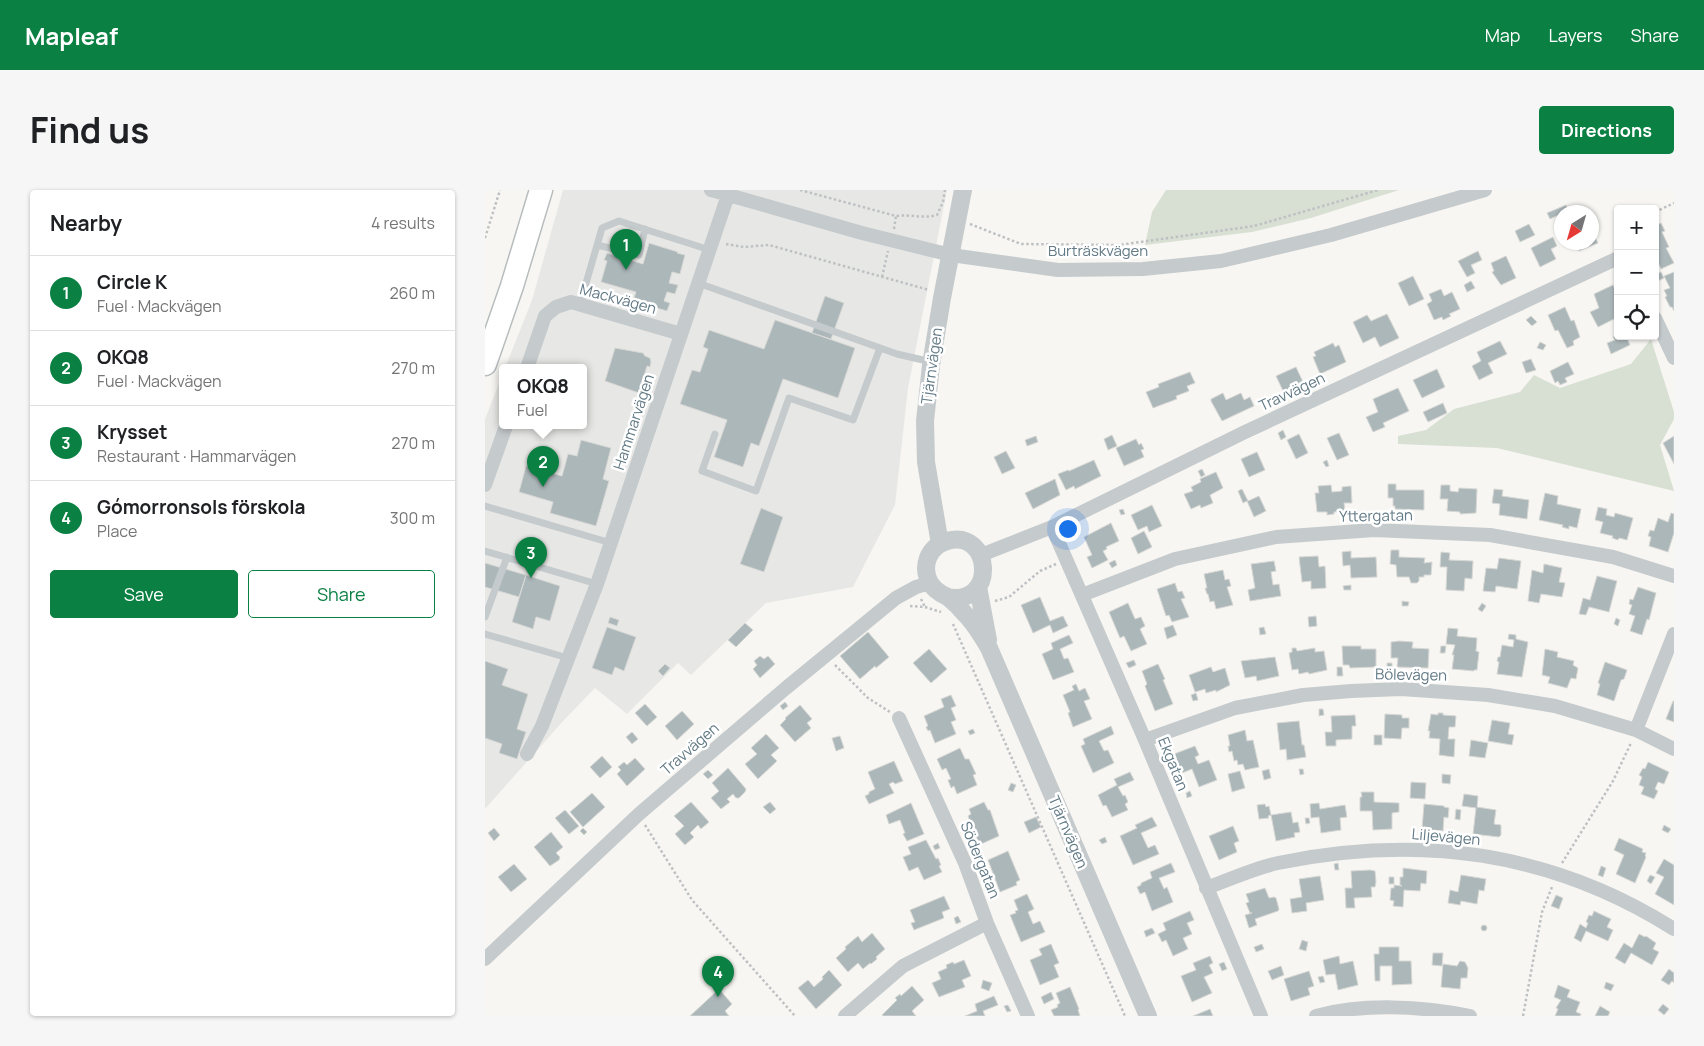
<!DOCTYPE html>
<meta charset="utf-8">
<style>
:root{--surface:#fff;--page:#f6f6f6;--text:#202124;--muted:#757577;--line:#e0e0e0;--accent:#0b8043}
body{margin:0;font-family:Manrope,sans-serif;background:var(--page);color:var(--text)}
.controls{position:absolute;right:15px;top:15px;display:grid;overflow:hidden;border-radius:5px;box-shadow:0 1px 4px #0004}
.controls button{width:45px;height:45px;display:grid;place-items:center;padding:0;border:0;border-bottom:1px solid var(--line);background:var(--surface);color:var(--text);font:25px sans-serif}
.compass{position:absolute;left:1069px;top:15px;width:45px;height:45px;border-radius:50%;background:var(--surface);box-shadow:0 1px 4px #0004;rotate:217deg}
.you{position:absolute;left:582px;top:338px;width:18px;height:18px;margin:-12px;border:4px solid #fff;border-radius:50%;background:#1a73e8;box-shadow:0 0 0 8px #1a73e833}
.badge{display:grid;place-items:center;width:32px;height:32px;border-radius:50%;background:var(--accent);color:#fff;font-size:16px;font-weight:700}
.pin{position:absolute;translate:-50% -41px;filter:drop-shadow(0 1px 2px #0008)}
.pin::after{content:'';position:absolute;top:26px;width:18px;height:15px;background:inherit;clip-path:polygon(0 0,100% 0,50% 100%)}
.popup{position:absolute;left:14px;top:174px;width:88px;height:65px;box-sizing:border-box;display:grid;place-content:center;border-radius:5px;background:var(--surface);filter:drop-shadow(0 1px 4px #0005);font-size:16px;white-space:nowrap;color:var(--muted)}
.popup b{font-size:19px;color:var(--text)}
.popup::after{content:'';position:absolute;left:50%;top:100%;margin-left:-10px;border:10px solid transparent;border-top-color:var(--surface)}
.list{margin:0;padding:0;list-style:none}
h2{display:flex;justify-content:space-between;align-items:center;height:65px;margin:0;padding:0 20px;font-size:21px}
h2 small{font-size:16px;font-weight:400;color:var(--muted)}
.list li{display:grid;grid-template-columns:32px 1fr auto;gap:15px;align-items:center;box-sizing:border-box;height:75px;padding:0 20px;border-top:1px solid var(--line)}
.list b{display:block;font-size:19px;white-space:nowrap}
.list p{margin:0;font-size:16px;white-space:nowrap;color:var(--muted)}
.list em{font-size:16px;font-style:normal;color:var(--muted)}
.actions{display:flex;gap:10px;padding:15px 20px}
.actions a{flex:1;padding:11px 0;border:1px solid var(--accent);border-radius:5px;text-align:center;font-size:18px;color:var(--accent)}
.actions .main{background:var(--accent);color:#fff}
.icon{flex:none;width:28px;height:28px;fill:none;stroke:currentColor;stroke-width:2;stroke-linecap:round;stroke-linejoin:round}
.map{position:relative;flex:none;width:1189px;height:826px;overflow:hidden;border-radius:5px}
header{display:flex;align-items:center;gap:30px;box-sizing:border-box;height:70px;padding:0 25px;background:var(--accent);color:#fff}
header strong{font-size:24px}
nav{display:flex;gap:28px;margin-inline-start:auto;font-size:18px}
.intro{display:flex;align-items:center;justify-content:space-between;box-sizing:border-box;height:120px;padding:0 30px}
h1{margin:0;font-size:35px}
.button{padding:12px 22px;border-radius:5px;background:var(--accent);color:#fff;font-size:18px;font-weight:700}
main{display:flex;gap:30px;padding:0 30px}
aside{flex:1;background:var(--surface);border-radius:5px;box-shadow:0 1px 4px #0004}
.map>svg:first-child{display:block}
.built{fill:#e7e8e6}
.green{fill:#d8dfd3}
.building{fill:#acb7ba;stroke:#d8d8d5}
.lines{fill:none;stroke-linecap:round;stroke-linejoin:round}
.trunk-casing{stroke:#b7bcbe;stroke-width:25}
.path{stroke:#bec1c3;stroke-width:2.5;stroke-dasharray:2.5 2.5;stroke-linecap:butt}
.service{stroke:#c5cacc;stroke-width:7}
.minor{stroke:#c5cacc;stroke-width:14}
.tertiary{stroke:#c5cacc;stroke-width:18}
.trunk{stroke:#fff;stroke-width:22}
.labels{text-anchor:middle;stroke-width:5;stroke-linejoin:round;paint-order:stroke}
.street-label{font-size:15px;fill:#627a86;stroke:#fff}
</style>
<header>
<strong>Mapleaf</strong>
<nav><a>Map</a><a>Layers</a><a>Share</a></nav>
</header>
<div class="intro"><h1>Find us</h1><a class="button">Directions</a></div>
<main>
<aside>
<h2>Nearby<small>4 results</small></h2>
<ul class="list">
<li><span class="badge">1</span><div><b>Circle K</b><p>Fuel · Mackvägen</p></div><em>260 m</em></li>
<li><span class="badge">2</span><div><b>OKQ8</b><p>Fuel · Mackvägen</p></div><em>270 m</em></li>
<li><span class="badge">3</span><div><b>Krysset</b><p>Restaurant · Hammarvägen</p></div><em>270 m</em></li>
<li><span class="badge">4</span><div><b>Gómorronsols förskola</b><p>Place</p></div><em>300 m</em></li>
</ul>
<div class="actions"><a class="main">Save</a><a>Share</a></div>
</aside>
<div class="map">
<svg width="1189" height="826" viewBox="0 0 1189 826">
<rect width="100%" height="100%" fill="#f7f6f2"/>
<!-- built -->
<path class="built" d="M78,0H462L423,198L410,315L368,397L281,413L206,485L193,473L142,524L110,498L79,530L0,619V229L18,183V236H98V178H20L47,110Z"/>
<!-- green -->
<path class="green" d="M681,0H914L826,28L767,42L660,55L667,22Z
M1166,149L1189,222V229L1175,255L1189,301L1012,258L913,254V246L941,240L969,219L1035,202L1049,185L1075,198L1146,174Z"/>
<!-- building -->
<path class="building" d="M1081,15L1083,21L1076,22V24L1065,29L1062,23Z
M1176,33L1180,41L1177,42L1184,57L1181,58L1189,73L1176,79L1170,66V36Z
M1044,34L1050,45L1035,52L1030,41Z
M1106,40L1113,53L1094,61L1090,52H1106Z
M1068,47L1072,56L1066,59L1071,69L1055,77L1046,58Z
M164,53L193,62L192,63L200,65L195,84L187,82L184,93L193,95L190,104L182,102L179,111L185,113L182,121L148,111L151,102L116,92L122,71L119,70L122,63L158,74Z
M993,61L997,70L986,75L990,83L982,87L973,71Z
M1021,66L1031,88L1016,95L1007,82L1009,81L1006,73Z
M1176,82L1179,88L1171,92L1170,85Z
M1189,82V121L1187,117H1185L1180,107L1182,106L1179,100L1185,98L1179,86Z
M928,86L939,109L924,116L913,93Z
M986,91L990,98L982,102L979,95Z
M1128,95L1133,106V127L1113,137L1105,122L1114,118L1109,104Z
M956,99L959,106L967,102L975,119L964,124L966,126L958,130L957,127L949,130L942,114L947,111L944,104Z
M340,106L359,113L346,149L327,143Z
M1080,117L1086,131L1089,130L1095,147L1088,151L1089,155L1082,158L1073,140L1070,141L1063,125Z
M902,124L914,148L895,157L890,147L878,153L868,132L882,125L886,131Z
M1046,126L1052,132L1047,136L1041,130Z
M290,130L370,158L353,208L298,189L274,256L266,253L258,277L229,267L242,230L195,214L207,180L215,182L223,159L218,157L224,140L279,159Z
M1133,145L1134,148L1141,146L1145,155L1126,164L1122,153L1130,150L1128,147Z
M1015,151L1022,164L1003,173L1008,183L994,190L987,176L996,171L992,162Z
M1055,152L1061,155L1058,160L1052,158Z
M848,153L850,157L854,155L861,172L835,184L828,167L831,166L829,162Z
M130,158L158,163L160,166L165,168L166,172L165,177L162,176L154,203L120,191Z
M1046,169L1051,180L1041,183L1037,172Z
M1083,172L1089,184L1080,188L1082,192L1075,195L1073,191L1070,193L1065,181Z
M811,177L818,192L799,203L791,186Z
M952,179L960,197L937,208L928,190Z
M705,182L710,193L702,196L704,201L691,206L692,209L668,218L661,202L674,197L673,194Z
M913,198L924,221L898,233L900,237L888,242L881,227L893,222L888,209Z
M738,203L741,210L756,203L759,210L765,207L769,216L737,231L726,211V209Z
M958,213L962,223L943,232L938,222Z
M798,240L801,247L796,250L793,243Z
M854,243L864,265L852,270L842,248Z
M814,244L823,263L811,269L802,250Z
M627,245L632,256L623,260L619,249Z
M551,246L553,252L542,256L540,250Z
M1189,246V274L1178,253Z
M651,249L654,255L656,253L659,259L656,260L659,267L639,276L631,258Z
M96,250L126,258L118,289L124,291L111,336L65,323L68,312L34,302L41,276L77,286L83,264L92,266Z
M521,261L530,278L517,284L509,267Z
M772,262L780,280L764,287L756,269Z
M609,270L616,286L590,299L589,296L581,300L573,284L583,280L584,281Z
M842,270L844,276L841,277L838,272Z
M717,279L720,285L716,287L713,281Z
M731,282L738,298L725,305L728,313L716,318L715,315L706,319L699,304L708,301L706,297L716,292L715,289Z
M570,289L575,305L548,319L540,303Z
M903,294H911V300H939V320L910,319V316H908V308H903Z
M846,295L847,302L857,301V297L866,296L867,313H859L860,321L849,322V324L842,325V322H832L830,303H834L833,296Z
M956,295H965V301L973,302L974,298L992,299L991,323L975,324V322L962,321L963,309H955Z
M757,299L763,311L774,306L781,321L769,327L762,311L758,313L753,301Z
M1009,299L1018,300L1017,306L1044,310L1042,329L1014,325L1015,314L1007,313Z
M1060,303L1073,306L1072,314L1096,319L1092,338L1084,336V339L1077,337L1078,335L1054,330Z
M667,315L677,336L664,342L662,336L653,340L646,325Z
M1113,317L1122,319L1121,325L1129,327L1130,323L1148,328L1142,350L1134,348L1133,350L1127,348L1128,346L1115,343L1118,332L1110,330Z
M276,318L298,327L279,382L255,374Z
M638,319L640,324L636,325L634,320Z
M1186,323L1189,324V343L1183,362L1164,356L1166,347L1163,346L1165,340L1169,341L1173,328L1183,332Z
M626,333L634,351L621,357L622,359L618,361L623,370L607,378L602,367L607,365L599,347Z
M659,341L667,357L653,364L646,348Z
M906,360H914V367L940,368L939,373L947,372L946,385H939V387H934V391L932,393H926L924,387H912L911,375L905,374Z
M866,361V368L891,367L892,387L866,388L865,375L858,376L857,362Z
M956,362L965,363L964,370L988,371L987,389L980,388L979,401L961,400L962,377H955Z
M833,366L834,377L840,376L841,398L826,399V391L817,392L814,367Z
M1014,368L1036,371L1032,399L1011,396L1010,402L998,401L1001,378L1012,379Z
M630,370L632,375L627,378L624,373Z
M789,371L791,381L786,382L788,395L794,394L796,406L765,411L763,400L770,398L766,374Z
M0,373L41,385L34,407L0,397Z
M1059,374L1077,378L1074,392L1080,393L1077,407L1056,404L1054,413L1043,411L1047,380L1058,383Z
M738,380L740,390L744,389L746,396L742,397L748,415L731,419L729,411L725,412L723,404H722L720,398H722L719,384Z
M41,385L75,396L65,431L51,427L48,439L27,432Z
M1112,386L1132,391L1124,422L1104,417L1101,425L1094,424L1098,408L1105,410Z
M690,393L693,402L697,401L700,408L696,409L704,427L687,432L684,425L681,426L672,399Z
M866,395V400H859L858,396Z
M1153,397L1171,403L1164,430L1162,429L1157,445L1145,441L1150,426L1144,424L1147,415L1144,414L1145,409L1148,410Z
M555,407L565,431L578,426L583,436L568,443L565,435L548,443L536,415Z
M917,411L924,412L923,416H917Z
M643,413L650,429L656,427L660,436L655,439L662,454L646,461L639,446L635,448L624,422Z
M997,413L1001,416L997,422L993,419Z
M831,426L832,436L824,437L823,427Z
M125,427L134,430L132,436L123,433Z
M1131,428L1135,430L1133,436L1129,434Z
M260,433L268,440L251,457L243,450Z
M688,435L692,445L682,449L679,438Z
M122,437L151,447L139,481L130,477L127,485L107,478Z
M779,437L781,444L775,445L774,438Z
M963,438L973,439L972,446L992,448L991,461L994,462L992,480H989V481L967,479L969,465H967L970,455L961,454Z
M383,442L404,467L391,478L390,476L375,489L355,466Z
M1024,444L1031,445V449L1043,452L1037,487L1012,484L1014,472L1012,471L1013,467H1015L1017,455L1028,457L1029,450L1023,449Z
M584,445L588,453L575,459L579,469L583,468L589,482L568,490L557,464L568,459L566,453Z
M914,451L928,452L927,458L944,459L943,478L912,477L913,468H906V452Z
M857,456H876V459H891V477L865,478L864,475H858Z
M956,456H961L960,463H955Z
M807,458H811L812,461L830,458V462L839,461L842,480L824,484L823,482L814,484L813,479L807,480L804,463L807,462Z
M444,459L462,479L446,493L428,473Z
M1060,459L1073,462L1072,467L1089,471L1088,475L1093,478L1091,489L1086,488L1082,498L1063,493L1065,487L1057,485Z
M275,466L279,469L283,466L290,474L275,488L268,479L272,475L269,471Z
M790,467L794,486L772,491L771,486L760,488L756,471Z
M649,470L651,475L644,478L641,473Z
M0,471L23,479L17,495L43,504L32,539L41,542L32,569L14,563L17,554L0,548Z
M1120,472L1142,480L1139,489L1136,490L1129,511L1112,505L1115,494L1113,493Z
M902,473H907V481H902Z
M180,474L185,478L178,486L173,481Z
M673,474L680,489L678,490L688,514L670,521L660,496L662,494L657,481Z
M726,477L728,482L740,478L745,495L731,502V500L721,503L720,499L710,502L704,485Z
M852,477H857L858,486H852Z
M591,494L594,501L600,498L605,509L599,511L607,529L588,537L583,523L585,522L578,505L589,500L587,496Z
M711,503L713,510L708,511L706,505Z
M466,505L471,516L466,518L471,530L466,532L471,544L450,553L445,540L443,541L441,537L443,536L439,526L459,517L456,509Z
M1188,511H1189V532L1181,529Z
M300,512L303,516L298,520L295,516Z
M160,514L172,527L162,536L150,523Z
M315,515L327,529L322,533L326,538L310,552L295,535L301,529L300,528Z
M834,519H838L839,525L834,526Z
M197,521L209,534L192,550L180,536Z
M953,523H958V525L971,526L970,537H964L963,549H970L969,567L954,565L955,549L944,548L945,541H943L946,524L953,525Z
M900,524L917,525V528H924V538H917L916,549L899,548Z
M870,525L871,536H867V549L851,550V556H841L840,542H847L846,526Z
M1007,530L1025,533L1023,544L1029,545L1027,555L1003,551Z
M814,531L817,555H819L821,567L802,570L801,559L795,560L792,533Z
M626,536L629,544L614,551L619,561L623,560L629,573L608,583L596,556L600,554L598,549Z
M488,539L490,543L485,545L483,541Z
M760,540L762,551L768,550L774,577L760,580L758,574L753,575L752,570L749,571L747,561L744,562L743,556H745L743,545Z
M147,542L153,549L147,554L141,547Z
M281,544L294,558L286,565L292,571L273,589L260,574L272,564L266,558Z
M889,545H897V555H889Z
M355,546L359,558L351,561L347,548Z
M986,550L1003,553L1000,568L984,566Z
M710,556L714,565L710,567L713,574L724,570L732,590L714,597L707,579L697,583L694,576L691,577L689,572L692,571L689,564Z
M475,558L480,569H484L491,584L488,585L492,595L472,604L469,596L466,598L463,590L466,589L461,578L457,580L452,569Z
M117,566L127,577L115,588L105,577Z
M150,568L160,579L142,596L132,584L136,580L133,577L139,572L142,575Z
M409,571L418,591L410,594L408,592L404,594L409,603L384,614L380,606L384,604V602L390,599L383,582Z
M1163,572L1184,582L1179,594L1173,592L1170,599L1173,601L1169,609L1156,604L1159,597L1154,595L1157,587L1154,585L1158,578L1160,579Z
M243,578L261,599L260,602L254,608H251L248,604L242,609L245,612L236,619L226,608L234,601L227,593Z
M784,579L786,588L779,590L777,581Z
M814,579H818L819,584L815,585Z
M223,580L228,585L223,589L218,584Z
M755,581L760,598L747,602L743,584Z
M645,582L649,590L633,597L638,606L640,605L643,612L640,614L643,620L627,627L621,615L618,616L613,605L632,595L629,589Z
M957,584L966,585L965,594L957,593Z
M926,592L941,593L940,609L925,608Z
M526,593L531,595L528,602L523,600Z
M705,601L707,606L702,608L701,603Z
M876,602H889V612L914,613V622L907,623V639L888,640L887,621H875V607H877Z
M107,603L120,617L98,637L85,622Z
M979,604L993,606L992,617L1011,620L1009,634L1016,635V645L1014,647L988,644L991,618L977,616Z
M206,612L224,632L216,639L213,635L205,643L209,647L200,655L190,644L199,636L189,626Z
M285,612L291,619L285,624L278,617Z
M499,612L503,620H505L514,646L494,655L483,626L486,624L484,619Z
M426,613L439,644L422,651L418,644L420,643L415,630L404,634L401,625Z
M834,613L835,619L860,615L862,627L855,628L856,640L836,643L834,627L826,628L825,614Z
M780,614L781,617L784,616L786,625L783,626L784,628L774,629L772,615Z
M939,614L959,616V617L964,618L963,628L959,627L958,641L937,639Z
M971,619L976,620L975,630L970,629Z
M80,620L94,636L84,644L70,628Z
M806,622L808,633L813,632L815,642L809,643L810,647L791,651L786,625Z
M551,627L556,637L544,643L539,632Z
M667,627L672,636L656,643L663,658L670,655L674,664L648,675L635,646L652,638L650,635Z
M820,628H824L825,633L821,634Z
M1179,635L1186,639L1183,643L1177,640Z
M748,636L754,651L749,653L752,662L734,670L724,646Z
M9,638L15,645L9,651L3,643Z
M98,638L102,642L99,645L95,641Z
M66,642L78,657L71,663L75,667L74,670L65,676L49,657Z
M620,647L622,652L617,654L614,650Z
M1134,648L1158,659L1157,662L1161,663L1160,666L1161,667L1150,693L1131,684L1139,665L1129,660Z
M441,650L451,669L453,668L456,675L454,676L457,682L439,690L433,677L424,681L418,667L426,664L423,657Z
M453,653L455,658L450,660L448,656Z
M523,661L535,690L531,692L532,695L515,702L503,670Z
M1179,669L1189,675V715L1170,704L1179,687L1171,683Z
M686,673L690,682L674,688L679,699L682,697L688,712L667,721L660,702L655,704L652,697L656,695V693L667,688L665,682Z
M853,673L854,680H850L849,674Z
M29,674L42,689L26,702L13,687Z
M1116,676L1121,678L1118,687L1113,685Z
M918,678L942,681L941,694L936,693L935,701L919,700L918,717L908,716L909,711L905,710L906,698H909V695L917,696L915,695V687H918Z
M885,680L890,681L891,692L890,697H886L887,707L869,708L870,718H861L860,698H867L866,681Z
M976,685L1001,689L999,701L994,700L992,714L976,711L975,715L963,713L965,700L973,702Z
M1165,685L1170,687L1166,694L1162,691Z
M835,686L839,710L821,713L822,721L807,723L805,709L817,707L814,689Z
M904,687H909V694H904Z
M780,698L784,708L789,707L791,708L794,719L793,721L770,729L772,735L764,738L760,725L767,723H765L761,713L764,712L761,704Z
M542,704L549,719L543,722L548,734L555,731L560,742L536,752L525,725L531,723L530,721L533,720L529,710Z
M1071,705L1078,708L1074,719L1066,716Z
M459,706L465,719L457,722L459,728L429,740L426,733L430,732L425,720Z
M705,721L709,730L702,733L707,744L698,748L703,759L688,766L681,750L677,752L673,744L681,740L678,733Z
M1109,721L1126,729L1122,737L1128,740L1123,751L1101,741L1096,752L1089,748L1095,734L1101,738L1103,733L1101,732L1104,725L1107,726Z
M473,726L476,732L471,734L469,728Z
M996 738a3 3 0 1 1 6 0a3 3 0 1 1-6 0Z
M667,738L670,743L661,747L659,741Z
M387,743L400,759L391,767L392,769L386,774L385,773L378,779L373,773L363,782L351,768L361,759L360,757L373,746L377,752Z
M1154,744L1160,747L1161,746L1171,753L1168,759L1174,762L1167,775L1146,763L1140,774L1130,768L1139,753L1147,758Z
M817,750L823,752L821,761L814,759Z
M566,754L574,773L569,775L574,787L555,795L545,770L557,765L554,759Z
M777,754L779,759L771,762L769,757Z
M894,757H914V771H926L927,794L907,795V776H895V791H890L889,764H894Z
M948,763H958L957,776L947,775Z
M725,766L728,773L724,775L728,783L719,787L727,803L707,812L696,786L711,780L708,773Z
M854,766L855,774L868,771L873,795L853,800L850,784L841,785L838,770Z
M479,770L486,786L477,790L480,797L454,807L447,793L456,789L453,782L462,778L461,775L468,772L469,774Z
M975,771L980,772L983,778L982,788H976L975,799L956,797L958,774L972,776Z
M739,772L742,779L737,781L734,774Z
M796,776L799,785L787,790L783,781Z
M1184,779L1189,783V793L1187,791L1184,795L1176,790Z
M344,780L357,795L331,819L313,798L323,790L329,797L338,789L337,787Z
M824,781L829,796L823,798L825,805L806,811L799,789Z
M838,786L840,792L835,793L833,787Z
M498,790L507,793L504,801L496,798Z
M1121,792L1129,795L1126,801L1119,798Z
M1073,795L1085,800L1082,807L1095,812L1091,822L1096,824L1095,826H1070L1073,819L1071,818L1076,810L1069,807Z
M427,796L439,810L427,821L431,826H398L397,825L412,810L410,808L415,804L416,806Z
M585,797L594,819L593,820L595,826H569L566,820L573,817L572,815L575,813L571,803Z
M234,799L247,814L240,821L244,826H205Z
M566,802L569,809L559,814L556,807Z
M509,806L513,815L498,821L500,826H480L492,821L490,814Z
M1178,814L1184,819L1179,825L1173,820Z
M523,815L526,821L522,822L519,816Z
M1115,816L1125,822L1123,826H1110Z
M725,819L728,826H708Z"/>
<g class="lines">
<defs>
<path id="trunk" d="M0,174L27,96L56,0"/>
</defs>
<!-- trunk casing -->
<use href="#trunk" class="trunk-casing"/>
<!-- path -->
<path class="path" d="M315,0L411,26C426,24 438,29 452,25L458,12L460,0
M1170,22L1189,13
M485,34L536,54L634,55L769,36L893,0
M409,39L411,26
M0,48L15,0
M241,54L259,57L284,55L444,100
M397,87L403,61
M436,409L440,417
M510,411L524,407L555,381L571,374
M425,416L440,417L456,422
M468,434L640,826
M350,475L383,508L405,522
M160,635L207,710L310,826
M1077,673L1128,591L1146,553
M1038,826L1057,722L1067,697"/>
<!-- service -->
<path class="service" d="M112,55L154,65L160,39
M213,93L412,164L438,170L446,174
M95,114L117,38L134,31L225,60
M230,244L217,281L271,301L304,208L368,230L395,158
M0,316L126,353
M0,361L112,394
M0,427L22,367
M0,444L83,468"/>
<!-- minor -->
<path class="minor" d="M226,0L377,43L466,65L573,80L658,79L736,71L846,45L1000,0
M1170,128L1189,168
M42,178L60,126L71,117L86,112L196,144
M0,295L21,236
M567,337L660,550L776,826
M496,365L567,337L760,242L1133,68
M597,405L690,369L791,347L889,340L1005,345L1128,367L1189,386
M414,528L480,673L502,733L543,826
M1151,540L1189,444
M660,550L750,518L818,505L866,501L916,499L1003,505L1070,516L1151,540L1189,559
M42,564L57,536L112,394L243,5
M721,698C744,690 769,678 793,673C934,644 1066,661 1189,739
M0,769L154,624L301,498L411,408L431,397L445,393
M360,826L418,776L502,733
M831,826C877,813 938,816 985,826"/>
<!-- tertiary -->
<path class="tertiary" d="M455,354L441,272L440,231L446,175L457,108L478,0
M493,397L503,450
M462,407C513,417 507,338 462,351C453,354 446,360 443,368C438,381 443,395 454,402C457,405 460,405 464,408C469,412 475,418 480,424C490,434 497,446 504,458L663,826"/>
<!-- trunk -->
<use href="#trunk" class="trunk"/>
</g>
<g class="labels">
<!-- street labels -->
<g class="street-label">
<text x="613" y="66">Burträskvägen</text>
<text transform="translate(133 109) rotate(15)" y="5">Mackvägen</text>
<text transform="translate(447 176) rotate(-82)" y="5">Tjärnvägen</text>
<text transform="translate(807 202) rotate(-25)" y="5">Travvägen</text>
<text transform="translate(149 232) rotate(-72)" y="5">Hammarvägen</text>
<text transform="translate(891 326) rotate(-1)" y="5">Yttergatan</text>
<text transform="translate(926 485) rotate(1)" y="5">Bölevägen</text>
<text transform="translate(205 559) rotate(-41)" y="5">Travvägen</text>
<text transform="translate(688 574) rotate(68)" y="5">Ekgatan</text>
<text transform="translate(583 642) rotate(67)" y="5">Tjärnvägen</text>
<text transform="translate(961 647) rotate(5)" y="5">Liljevägen</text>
<text transform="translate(495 670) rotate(68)" y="5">Södergatan</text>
</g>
</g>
</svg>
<div class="controls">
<button>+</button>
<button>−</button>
<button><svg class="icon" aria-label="locate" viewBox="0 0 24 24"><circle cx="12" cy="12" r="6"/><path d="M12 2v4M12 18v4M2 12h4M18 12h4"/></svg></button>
</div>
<svg class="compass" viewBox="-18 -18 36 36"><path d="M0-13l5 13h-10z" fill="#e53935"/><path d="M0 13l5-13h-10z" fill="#757577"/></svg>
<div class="you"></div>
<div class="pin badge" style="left:141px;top:80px">1</div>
<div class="pin badge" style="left:58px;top:297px">2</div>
<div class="popup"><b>OKQ8</b>Fuel</div>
<div class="pin badge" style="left:46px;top:388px">3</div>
<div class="pin badge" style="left:233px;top:807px">4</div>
</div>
</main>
